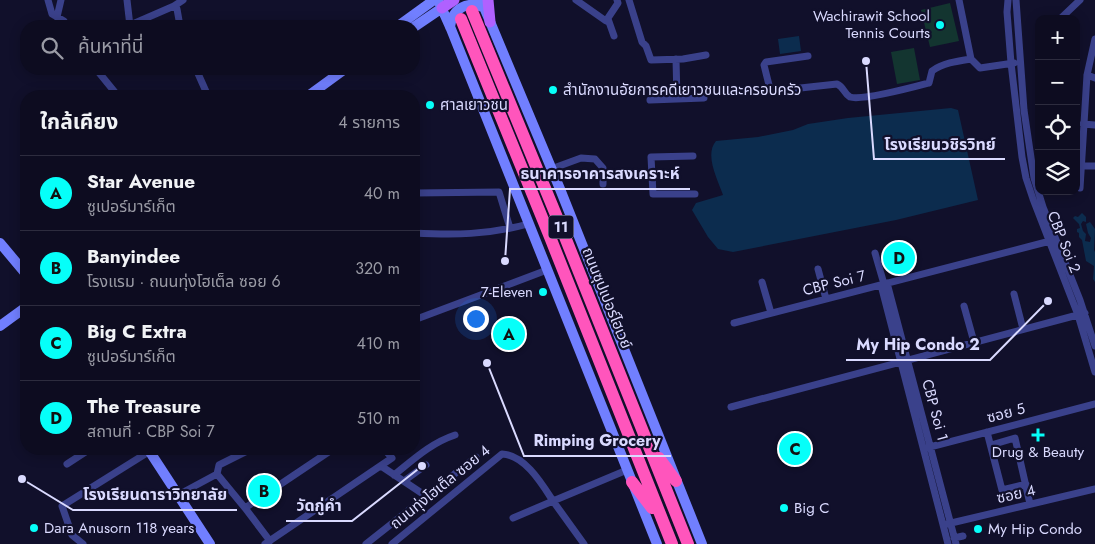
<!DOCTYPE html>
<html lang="th">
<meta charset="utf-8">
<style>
:root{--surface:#0d0c20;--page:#1b1a2d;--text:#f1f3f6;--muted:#9a9ba5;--line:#2d2c3e;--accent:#06fff9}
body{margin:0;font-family:Jost,"Noto Sans Thai",sans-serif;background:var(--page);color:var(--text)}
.controls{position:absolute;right:15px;top:15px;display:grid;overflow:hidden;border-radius:10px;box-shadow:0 2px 12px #0003}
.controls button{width:45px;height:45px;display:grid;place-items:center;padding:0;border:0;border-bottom:1px solid var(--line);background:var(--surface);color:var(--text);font:25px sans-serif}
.you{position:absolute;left:475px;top:318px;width:18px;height:18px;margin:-12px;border:4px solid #fff;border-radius:50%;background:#1a73e8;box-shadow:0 0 0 8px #1a73e833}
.badge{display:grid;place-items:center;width:32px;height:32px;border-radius:50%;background:var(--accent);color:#111;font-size:16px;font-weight:700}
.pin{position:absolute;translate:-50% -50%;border:2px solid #fff;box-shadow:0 1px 5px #0006}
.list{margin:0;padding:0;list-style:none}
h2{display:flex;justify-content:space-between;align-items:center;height:65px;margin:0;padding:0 20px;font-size:21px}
h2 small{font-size:16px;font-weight:400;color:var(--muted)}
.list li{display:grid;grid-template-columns:32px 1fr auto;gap:15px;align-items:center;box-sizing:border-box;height:75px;padding:0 20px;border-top:1px solid var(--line)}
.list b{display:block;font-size:19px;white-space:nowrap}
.list p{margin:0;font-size:16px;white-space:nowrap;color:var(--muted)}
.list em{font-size:16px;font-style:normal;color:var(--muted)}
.icon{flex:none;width:28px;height:28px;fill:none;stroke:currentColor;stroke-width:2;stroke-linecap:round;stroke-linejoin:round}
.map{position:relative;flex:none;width:1095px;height:544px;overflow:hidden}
.search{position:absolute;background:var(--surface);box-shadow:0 2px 12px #0003;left:20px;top:20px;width:400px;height:55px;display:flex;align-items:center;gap:12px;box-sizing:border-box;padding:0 18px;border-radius:20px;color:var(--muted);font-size:19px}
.panel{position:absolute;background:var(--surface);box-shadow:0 2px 12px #0003;left:20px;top:90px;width:400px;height:365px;border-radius:20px}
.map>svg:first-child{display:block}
.green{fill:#133530}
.water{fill:#0c2c4e}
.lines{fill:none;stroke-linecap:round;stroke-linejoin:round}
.street{stroke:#3a418b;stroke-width:7}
.secondary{stroke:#717fff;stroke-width:10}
.primary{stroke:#b061ff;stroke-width:11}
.highway{stroke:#ff55bc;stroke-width:12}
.poi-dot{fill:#06fff9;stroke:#11102b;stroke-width:2}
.labels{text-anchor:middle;stroke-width:4.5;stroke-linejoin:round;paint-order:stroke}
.shield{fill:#11102b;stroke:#9e9dbf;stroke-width:1}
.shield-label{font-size:14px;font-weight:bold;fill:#dadaff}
.poi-label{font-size:15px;fill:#dadaff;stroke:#11102b;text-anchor:start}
.street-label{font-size:15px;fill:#dadaff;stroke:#11102b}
.leader{fill:none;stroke:#dadaff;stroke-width:2}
.callout-dot{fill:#dadaff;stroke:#11102b;stroke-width:2}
.callout-label{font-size:16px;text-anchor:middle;font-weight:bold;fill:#dadaff;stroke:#11102b;stroke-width:4.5;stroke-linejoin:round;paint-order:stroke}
</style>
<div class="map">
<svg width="1095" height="544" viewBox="0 0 1095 544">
<rect width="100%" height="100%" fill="#11102b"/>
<!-- green -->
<path class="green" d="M950,3L959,41L930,47L921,10Z
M914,48L920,80L897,84L891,52Z"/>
<!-- water -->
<path class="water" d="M799,36L801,51L780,54L778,39Z
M951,108L958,110L978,200L896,220L733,252L718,249L708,237L692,210L696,203L723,195C718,180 704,155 716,141L758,137L793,130L808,124L848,118Z
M1082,213L1086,217V222L1083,221L1081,224L1083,231L1086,234L1085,241L1090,242L1091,238L1088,233L1086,224L1090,222L1095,229L1094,250L1095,252V282L1093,279L1094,266L1086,261L1082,240L1079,237V233L1077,232V229L1080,228L1079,224L1073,218L1075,216L1078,217Z"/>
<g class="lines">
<!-- street -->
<path class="street" d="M48,0L52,14L64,21L67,26
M127,0L130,26
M576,0L606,21L618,3L617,0
M629,0L642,42L646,46L651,60L683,59L706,55
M959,0L971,59
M1008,0L1007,12L1011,63L1022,157L1026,178L1033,199L1078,315L1095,372
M1016,0L1024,110L1034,178L1043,207L1080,300L1095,346
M174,6L183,0
M57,17L61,0
M608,19L614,36
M1060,19L1080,0
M128,26L174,6L177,9L180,26
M808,56L766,62L764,65L770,89L782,90L837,84C844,87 844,94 850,97C862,101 914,87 929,83L932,71C943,63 958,61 971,59L980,68L1014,63
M676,59L677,99
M96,69L118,96
M196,69L208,96
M1087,75L1095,78
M650,100L704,98
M1083,124L1095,125
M693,156L651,157L653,194H695
M1081,166H1095
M551,169L581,158L595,159L603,168V184
M603,174L652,173
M1080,188L1087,75L1095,39
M414,207L415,193L499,192L510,228
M414,233C454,235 488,235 528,224
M875,253L884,284
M818,269L826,299
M762,282L771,313
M887,283L956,544
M881,285L948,544
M1014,294L1023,329
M964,306L974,342
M414,320L547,270
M734,323L1054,240
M731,407L1085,313
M987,432L1002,490L1026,484
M991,445L1015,438L1030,504
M926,448L1095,404
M67,464L90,449
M381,466L426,496
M217,474L245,508L270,541
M394,475C414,459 431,443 455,435
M404,481L426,465
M178,495L217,474L219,465L251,449
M245,508L333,449
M513,518L553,501L584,544
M947,524L1095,489
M954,538L963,536
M83,544L72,535L62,506L150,451
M265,544L392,458L384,449
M366,544L476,457
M392,544L502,454C525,455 542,484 553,501L627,470"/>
<!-- secondary -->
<path class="secondary" d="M438,0L451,29L657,544
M481,0L560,189L702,544
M398,26L434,0
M414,27L442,8
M450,27C452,8 468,0 485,8
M308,96L345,69
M0,243L26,274
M0,326L26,307
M148,449L210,544"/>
<!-- primary -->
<path class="primary" d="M488,0L490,22
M442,8L454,0"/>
<!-- highway -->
<path class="highway" d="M472,11L561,227L688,544
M461,19L550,237L672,544
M659,458L676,481
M632,482L652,508"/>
</g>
<!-- markers -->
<g class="poi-dot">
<circle cx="940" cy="25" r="5"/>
<circle cx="553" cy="90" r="5"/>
<circle cx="430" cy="105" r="5"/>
<circle cx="543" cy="292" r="5"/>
<path d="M1035.5 427.5h5v5h5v5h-5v5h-5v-5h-5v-5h5z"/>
<circle cx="784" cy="508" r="5"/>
<circle cx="34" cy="528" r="5"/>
<circle cx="978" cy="529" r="5"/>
</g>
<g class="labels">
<!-- shield labels -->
<rect class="shield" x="548.5" y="215.5" width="25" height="23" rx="4"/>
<g class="shield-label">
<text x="561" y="232">11</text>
</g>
<!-- poi labels -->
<g class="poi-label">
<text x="930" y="21" text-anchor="end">Wachirawit School<tspan x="930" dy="17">Tennis Courts</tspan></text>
<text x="563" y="95">สำนักงานอัยการคดีเยาวชนและครอบครัว</text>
<text x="440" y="110">ศาลเยาวชน</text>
<text x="533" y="297" text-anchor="end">7-Eleven</text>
<text x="1038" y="457" text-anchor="middle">Drug &amp; Beauty</text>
<text x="794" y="513">Big C</text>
<text x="44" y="533">Dara Anusorn 118 years</text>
<text x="988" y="534">My Hip Condo</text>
</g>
<!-- street labels -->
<g class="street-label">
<text transform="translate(1064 242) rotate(68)" y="5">CBP Soi 2</text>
<text transform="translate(834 283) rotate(-14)" y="5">CBP Soi 7</text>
<text transform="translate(607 298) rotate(68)" y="5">ถนนซุปเปอร์ไฮเวย์</text>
<text transform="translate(935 410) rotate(75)" y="5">CBP Soi 1</text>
<text transform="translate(1006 413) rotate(-15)" y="5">ซอย 5</text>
<text transform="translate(440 487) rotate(-39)" y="5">ถนนทุ่งโฮเต็ล ซอย 4</text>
<text transform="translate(1016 494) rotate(-13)" y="5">ซอย 4</text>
</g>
</g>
<!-- callouts -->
<path class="leader" d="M866 61L874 159H1005M505 261L510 189H690M1048 301L990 360H846M487 363L524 456H671M22 479L73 510H237M422 466L352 521H286"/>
<g class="callout-dot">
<circle cx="866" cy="61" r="5"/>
<circle cx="505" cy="261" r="5"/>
<circle cx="1048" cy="301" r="5"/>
<circle cx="487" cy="363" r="5"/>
<circle cx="22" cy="479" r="5"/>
<circle cx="422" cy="466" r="5"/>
</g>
<g class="callout-label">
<text x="940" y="150">โรงเรียนวชิรวิทย์</text>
<text x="600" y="179">ธนาคารอาคารสงเคราะห์</text>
<text x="918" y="350">My Hip Condo 2</text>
<text x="597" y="446">Rimping Grocery</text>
<text x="155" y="500">โรงเรียนดาราวิทยาลัย</text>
<text x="319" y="511">วัดกู่คำ</text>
</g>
</svg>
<div class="controls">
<button>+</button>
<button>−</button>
<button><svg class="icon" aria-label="locate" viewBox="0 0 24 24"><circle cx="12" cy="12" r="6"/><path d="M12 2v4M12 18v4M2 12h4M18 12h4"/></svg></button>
<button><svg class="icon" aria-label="layers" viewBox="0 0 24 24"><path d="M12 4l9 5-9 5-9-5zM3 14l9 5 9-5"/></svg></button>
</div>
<div class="you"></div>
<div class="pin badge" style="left:509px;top:334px">A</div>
<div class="pin badge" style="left:264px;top:491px">B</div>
<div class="pin badge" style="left:795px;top:449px">C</div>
<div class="pin badge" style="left:899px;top:258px">D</div>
<div class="search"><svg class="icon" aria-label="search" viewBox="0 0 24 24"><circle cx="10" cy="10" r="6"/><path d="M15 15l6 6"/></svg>ค้นหาที่นี่</div>
<section class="panel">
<h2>ใกล้เคียง<small>4 รายการ</small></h2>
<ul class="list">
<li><span class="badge">A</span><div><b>Star Avenue</b><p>ซูเปอร์มาร์เก็ต</p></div><em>40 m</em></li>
<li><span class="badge">B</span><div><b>Banyindee</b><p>โรงแรม · ถนนทุ่งโฮเต็ล ซอย 6</p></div><em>320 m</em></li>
<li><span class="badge">C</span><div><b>Big C Extra</b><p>ซูเปอร์มาร์เก็ต</p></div><em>410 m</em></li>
<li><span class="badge">D</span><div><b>The Treasure</b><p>สถานที่ · CBP Soi 7</p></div><em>510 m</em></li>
</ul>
</section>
</div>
